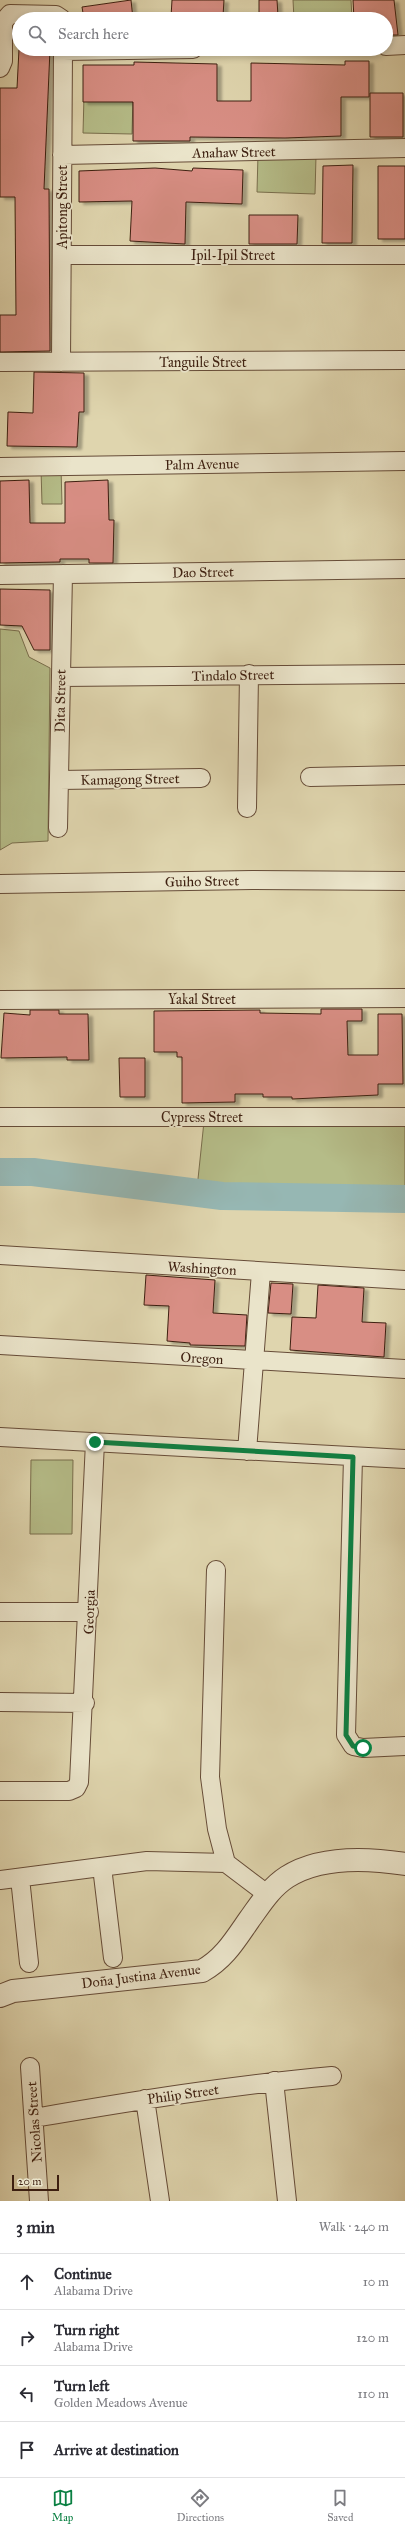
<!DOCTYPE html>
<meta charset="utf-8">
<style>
:root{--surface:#fff;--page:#f7f7f7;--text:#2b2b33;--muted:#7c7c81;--line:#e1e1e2;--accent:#0b8043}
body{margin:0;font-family:"IM FELL Great Primer",serif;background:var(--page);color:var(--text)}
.scale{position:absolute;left:12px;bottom:10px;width:47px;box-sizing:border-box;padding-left:4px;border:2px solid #3d1f10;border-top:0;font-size:11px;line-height:14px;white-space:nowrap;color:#3d1f10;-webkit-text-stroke:3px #eae4ca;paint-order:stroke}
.stop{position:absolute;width:12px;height:12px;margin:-9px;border:3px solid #0b8043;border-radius:50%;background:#fff}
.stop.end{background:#0b8043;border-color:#fff;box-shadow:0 1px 4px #0008}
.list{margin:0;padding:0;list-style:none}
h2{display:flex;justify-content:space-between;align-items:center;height:52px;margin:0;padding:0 16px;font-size:17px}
h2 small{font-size:13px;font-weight:400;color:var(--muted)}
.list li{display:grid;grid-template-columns:26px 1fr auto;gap:12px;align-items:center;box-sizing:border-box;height:56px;padding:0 16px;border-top:1px solid var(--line)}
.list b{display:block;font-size:15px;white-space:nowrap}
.list p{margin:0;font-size:13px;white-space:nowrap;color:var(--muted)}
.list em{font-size:13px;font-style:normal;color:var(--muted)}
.icon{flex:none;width:22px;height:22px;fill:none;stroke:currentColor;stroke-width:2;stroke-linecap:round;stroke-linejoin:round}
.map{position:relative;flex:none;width:405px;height:2201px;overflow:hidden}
.search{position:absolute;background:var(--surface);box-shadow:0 2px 6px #0003;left:12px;right:12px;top:12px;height:44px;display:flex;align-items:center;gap:10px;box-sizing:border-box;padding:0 14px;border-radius:22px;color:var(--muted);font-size:15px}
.sheet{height:276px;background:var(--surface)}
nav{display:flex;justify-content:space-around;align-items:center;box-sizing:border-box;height:56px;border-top:1px solid var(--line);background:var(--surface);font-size:11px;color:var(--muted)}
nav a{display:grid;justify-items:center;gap:2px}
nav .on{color:var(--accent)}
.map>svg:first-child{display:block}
.green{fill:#b5bc88;stroke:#796e4c}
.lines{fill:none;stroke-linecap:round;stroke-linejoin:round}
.river{stroke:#96b7b3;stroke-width:28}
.building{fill:#d88e84;stroke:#3d1f10;filter:url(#shadow)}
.minor-casing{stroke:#664c38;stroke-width:20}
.tertiary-casing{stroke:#664c38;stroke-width:24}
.minor{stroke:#eae4ca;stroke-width:18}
.tertiary{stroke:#eae4ca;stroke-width:22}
.route{stroke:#0b8043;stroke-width:5}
.labels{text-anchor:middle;stroke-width:3.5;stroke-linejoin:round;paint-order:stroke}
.street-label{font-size:14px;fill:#3d1f10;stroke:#eae4ca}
</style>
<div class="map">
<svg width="405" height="2201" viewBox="0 0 405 2201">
<defs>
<filter id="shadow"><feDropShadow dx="4.5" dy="2.5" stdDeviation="1" flood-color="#0004"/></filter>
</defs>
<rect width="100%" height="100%" fill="#dfd5ae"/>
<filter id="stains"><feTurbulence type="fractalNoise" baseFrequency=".005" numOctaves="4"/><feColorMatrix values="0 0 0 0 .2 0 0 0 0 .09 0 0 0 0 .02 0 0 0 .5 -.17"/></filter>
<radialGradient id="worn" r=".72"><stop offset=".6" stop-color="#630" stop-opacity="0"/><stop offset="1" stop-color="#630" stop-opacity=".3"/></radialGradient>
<!-- green -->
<path class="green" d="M293,0H351L352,19H294Z
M84,96L133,97L132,134L83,133Z
M258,154L316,156L315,194L257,192Z
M61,468L62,504H42L41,469Z
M0,629L19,631L29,657L50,668L48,841L12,843L0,850Z
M405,1111V1202L343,1203L196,1198L205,1112Z
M31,1460H73L72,1534H30Z"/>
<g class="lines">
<!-- river -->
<path class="river" d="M0,1172H33L222,1196L405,1199"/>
</g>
<!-- building -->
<path class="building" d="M131,0L133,19H84L82,7Z
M172,0H224L223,16L171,17Z
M259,0H277L278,16L259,17Z
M353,0H394L398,35H386V19H354Z
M19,49H50L44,189H49L50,351L0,352V315H16L15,197H0V88H17Z
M345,61H369V97H341V136L285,138L190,137V141H133V102H83V65H134V62L217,64V101H251V63L345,65Z
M370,93H403V137H370Z
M353,165L352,243H322L323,166Z
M378,166H405V239H378Z
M155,168L192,171L193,168L243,170L242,204L186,202L185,244L130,241L132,201L79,202V171Z
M249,215H298L297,244H249Z
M34,372L84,373V412H79L77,447L7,446L8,412L33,413Z
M29,480L30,523H65V482L108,480L109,520H114L113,563H89V559H60V562L0,563V481Z
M0,589L50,590V650H34L22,626L0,625Z
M321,1009H362V1021H347L348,1055H378V1014H402L403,1084H378V1095L292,1099V1097H263V1094H235V1102L182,1103V1057H177V1052H154V1011L260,1010V1013L321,1014Z
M30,1010H59V1014H88L89,1060H67V1057L1,1058L4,1013L30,1015Z
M119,1058H145V1097H120Z
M146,1275L215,1280L213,1313L247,1315L245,1346L190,1345V1343L167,1341L169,1306L144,1305Z
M271,1283L293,1284L291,1314L268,1313Z
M318,1285L364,1288L362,1322L386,1323L384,1357L290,1350L292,1317L316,1318Z"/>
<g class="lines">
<defs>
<path id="minor" d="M386,46L405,45
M63,49V51L193,49
M0,68L3,61V22L10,14L56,15L62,19
M62,155L405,148
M62,255H405
M0,362L405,360
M61,362L63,51
M0,467L405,461
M0,575L405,569
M61,677L405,674
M310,777L405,775
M59,780L201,778
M247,808L249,674
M58,828L63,574
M0,884L252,880L405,881
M0,1000L405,998
M0,1117H405
M0,1255L405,1280
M0,1345L405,1369
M0,1437L405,1459
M247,1451L261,1272
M353,1457L346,1735L353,1746L363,1748L405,1746
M216,1570L210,1777L217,1829L226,1863L267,1894
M0,1612H89
M0,1702L85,1703
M0,1791H69L76,1788L79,1782L95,1442
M102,1867L113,1958
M20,1878L29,1963
M0,1880L147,1861L226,1863
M30,2067L39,2201
M274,2081L287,2201
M145,2099L160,2201
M34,2118C133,2101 232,2085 332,2076"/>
<path id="tertiary" d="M0,1996L13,1991L202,1971C224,1959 235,1940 249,1920C260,1905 270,1888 287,1877C320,1856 367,1858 405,1864"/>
</defs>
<!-- minor casing -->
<use href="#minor" class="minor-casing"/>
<!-- tertiary casing -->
<use href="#tertiary" class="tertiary-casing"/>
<!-- minor -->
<use href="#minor" class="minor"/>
<!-- tertiary -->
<use href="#tertiary" class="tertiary"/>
</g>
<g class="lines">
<!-- route -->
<path class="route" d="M95,1442L353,1457L346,1735L353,1746L363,1748"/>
</g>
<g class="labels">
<!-- street labels -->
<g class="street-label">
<text transform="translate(234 152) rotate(-1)" y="5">Anahaw Street</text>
<text transform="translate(62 207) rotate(-90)" y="5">Apitong Street</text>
<text x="233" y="260">Ipil-Ipil Street</text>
<text x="203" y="367">Tanguile Street</text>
<text transform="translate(202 464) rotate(-1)" y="5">Palm Avenue</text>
<text transform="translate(203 572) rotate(-1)" y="5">Dao Street</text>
<text transform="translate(233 675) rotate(-1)" y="5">Tindalo Street</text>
<text transform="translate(60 701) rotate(-89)" y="5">Dita Street</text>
<text transform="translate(130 779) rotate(-1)" y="5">Kamagong Street</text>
<text transform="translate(202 881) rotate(-1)" y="5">Guiho Street</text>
<text x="202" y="1004">Yakal Street</text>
<text x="202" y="1122">Cypress Street</text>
<text transform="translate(202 1268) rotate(3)" y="5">Washington</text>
<text transform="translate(202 1358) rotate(3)" y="5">Oregon</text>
<text transform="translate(89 1612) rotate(-88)" y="5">Georgia</text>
<text transform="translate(141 1976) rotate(-7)" y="5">Doña Justina Avenue</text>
<text transform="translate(183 2094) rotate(-8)" y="5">Philip Street</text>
<text transform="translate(34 2122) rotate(-94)" y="5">Nicolas Street</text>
</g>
</g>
<rect width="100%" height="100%" filter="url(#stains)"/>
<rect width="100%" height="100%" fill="url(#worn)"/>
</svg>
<div class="scale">20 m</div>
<div class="stop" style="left:363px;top:1748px"></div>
<div class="stop end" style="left:95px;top:1442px"></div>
<div class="search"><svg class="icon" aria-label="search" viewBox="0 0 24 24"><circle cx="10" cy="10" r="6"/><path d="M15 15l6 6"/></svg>Search here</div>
</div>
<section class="sheet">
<h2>3 min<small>Walk · 240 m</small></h2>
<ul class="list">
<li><svg class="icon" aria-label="ahead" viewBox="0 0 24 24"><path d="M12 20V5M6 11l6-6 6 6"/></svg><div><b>Continue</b><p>Alabama Drive</p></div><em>10 m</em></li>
<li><svg class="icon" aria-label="right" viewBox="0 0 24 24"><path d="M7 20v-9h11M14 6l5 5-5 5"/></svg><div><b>Turn right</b><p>Alabama Drive</p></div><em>120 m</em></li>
<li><svg class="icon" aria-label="left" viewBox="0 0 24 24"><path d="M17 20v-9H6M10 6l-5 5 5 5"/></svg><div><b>Turn left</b><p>Golden Meadows Avenue</p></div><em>110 m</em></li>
<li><svg class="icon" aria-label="arrive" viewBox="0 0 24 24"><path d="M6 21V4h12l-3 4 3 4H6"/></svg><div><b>Arrive at destination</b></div></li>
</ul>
</section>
<nav>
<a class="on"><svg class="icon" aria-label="map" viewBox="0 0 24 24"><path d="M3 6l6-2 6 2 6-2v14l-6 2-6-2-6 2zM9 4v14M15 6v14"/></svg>Map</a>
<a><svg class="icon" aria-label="directions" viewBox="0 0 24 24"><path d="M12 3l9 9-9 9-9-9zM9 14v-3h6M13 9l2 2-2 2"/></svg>Directions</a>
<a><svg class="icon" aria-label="saved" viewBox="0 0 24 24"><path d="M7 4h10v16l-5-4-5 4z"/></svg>Saved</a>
</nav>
